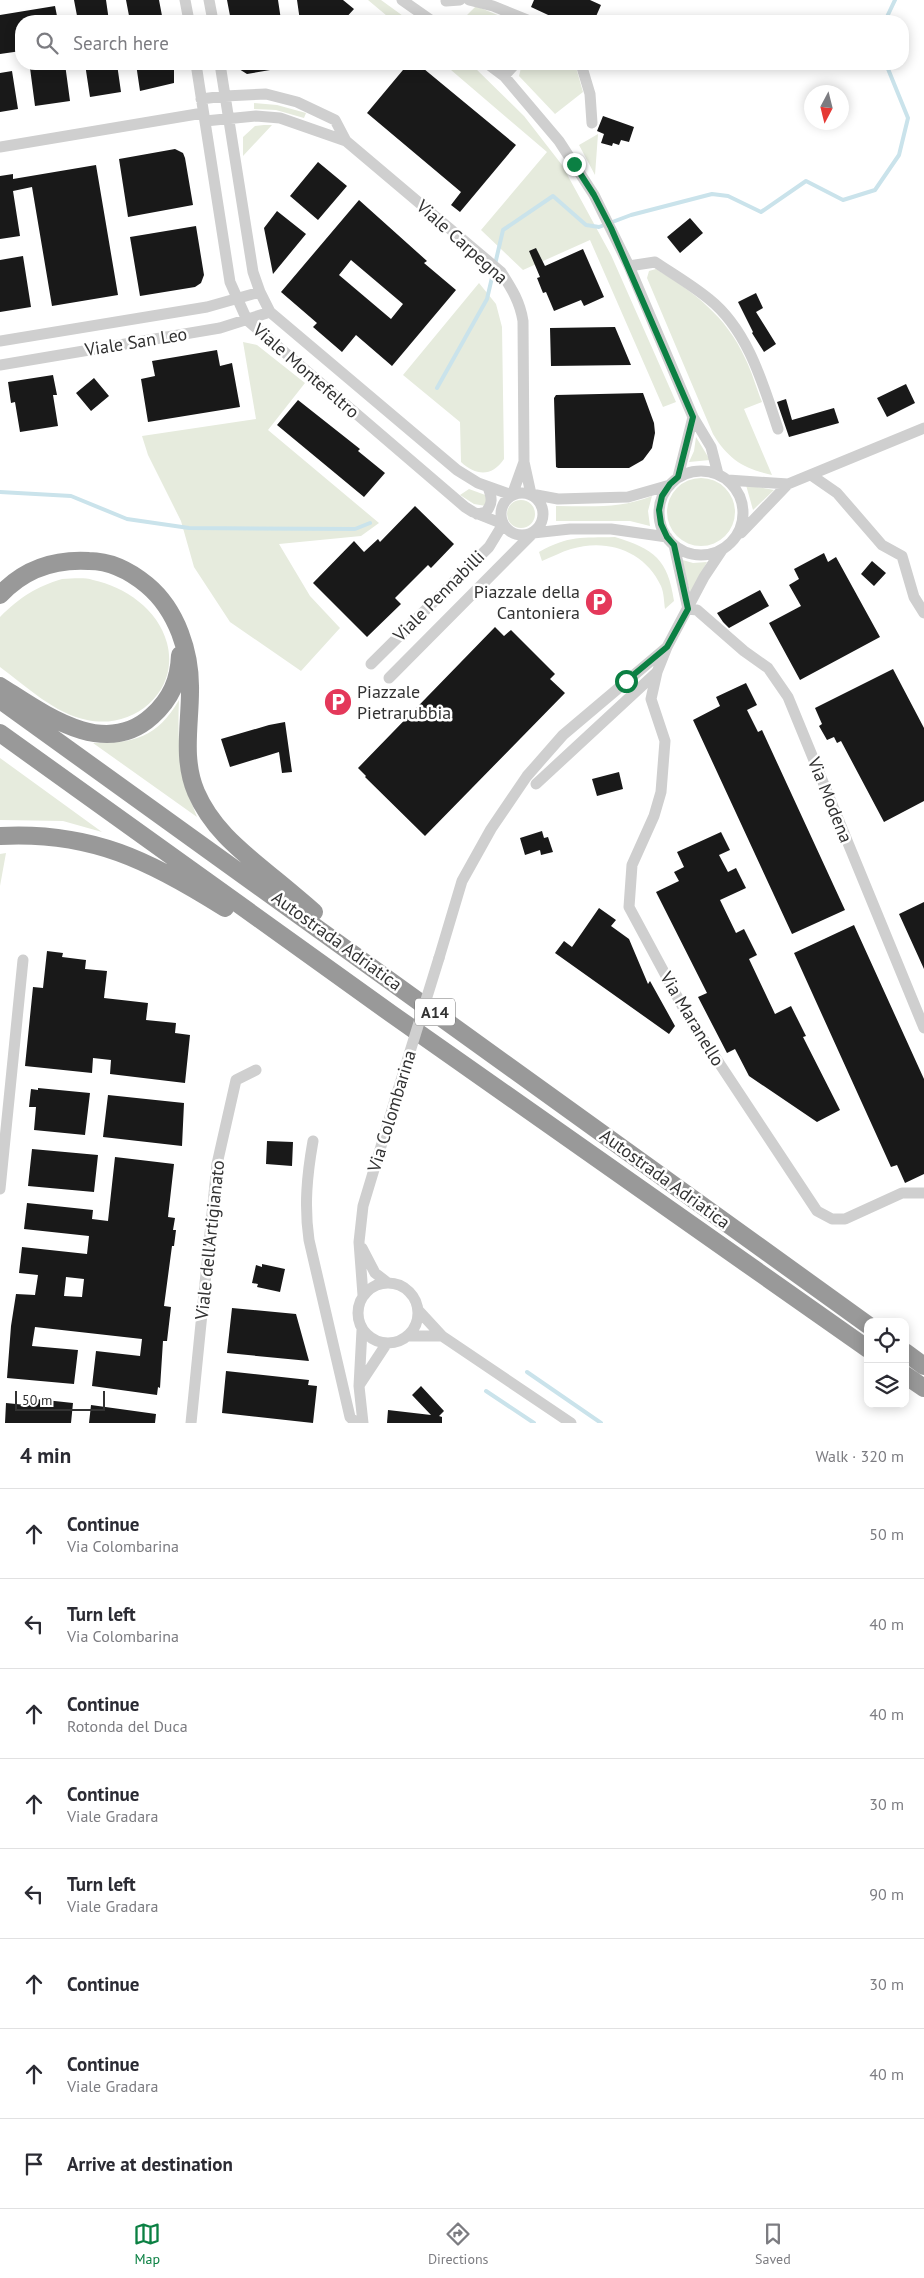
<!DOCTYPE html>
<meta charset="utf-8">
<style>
:root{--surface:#fff;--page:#f2f2f3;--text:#2b2b33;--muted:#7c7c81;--line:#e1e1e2;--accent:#0b8043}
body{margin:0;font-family:"PT Sans",sans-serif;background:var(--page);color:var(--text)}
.controls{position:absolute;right:15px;bottom:15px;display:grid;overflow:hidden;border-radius:10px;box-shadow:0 2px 12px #0003}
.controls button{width:45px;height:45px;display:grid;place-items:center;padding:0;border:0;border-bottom:1px solid var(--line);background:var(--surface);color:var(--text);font:25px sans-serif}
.compass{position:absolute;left:804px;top:85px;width:45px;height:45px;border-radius:50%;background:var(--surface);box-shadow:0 2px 12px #0003;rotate:187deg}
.scale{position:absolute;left:15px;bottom:12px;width:90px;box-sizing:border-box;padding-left:5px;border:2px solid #323232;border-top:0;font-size:14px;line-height:18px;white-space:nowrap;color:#323232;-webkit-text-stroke:4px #fff;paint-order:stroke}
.stop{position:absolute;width:15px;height:15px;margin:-11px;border:4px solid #0b8043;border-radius:50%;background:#fff}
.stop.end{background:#0b8043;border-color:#fff;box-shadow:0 1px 5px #0008}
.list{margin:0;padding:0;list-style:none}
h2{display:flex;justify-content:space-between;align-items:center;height:65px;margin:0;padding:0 20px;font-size:21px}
h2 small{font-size:16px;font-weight:400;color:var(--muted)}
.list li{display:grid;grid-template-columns:32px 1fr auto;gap:15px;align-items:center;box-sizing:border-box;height:90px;padding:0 20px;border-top:1px solid var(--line)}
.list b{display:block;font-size:19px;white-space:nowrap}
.list p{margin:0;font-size:16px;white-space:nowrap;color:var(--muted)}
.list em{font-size:16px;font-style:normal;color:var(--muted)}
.icon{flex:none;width:28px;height:28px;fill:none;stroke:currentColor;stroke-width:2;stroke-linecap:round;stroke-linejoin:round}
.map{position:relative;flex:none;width:924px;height:1423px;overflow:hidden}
.search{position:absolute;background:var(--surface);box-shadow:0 2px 12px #0003;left:15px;right:15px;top:15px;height:55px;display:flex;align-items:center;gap:12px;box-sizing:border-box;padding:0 18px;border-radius:20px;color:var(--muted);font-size:19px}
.sheet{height:785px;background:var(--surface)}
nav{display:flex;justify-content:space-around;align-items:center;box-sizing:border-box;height:70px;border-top:1px solid var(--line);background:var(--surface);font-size:14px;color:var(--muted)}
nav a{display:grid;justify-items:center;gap:2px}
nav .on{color:var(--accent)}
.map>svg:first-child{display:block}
.green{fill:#e6ebdd}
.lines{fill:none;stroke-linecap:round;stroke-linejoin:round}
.stream{stroke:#cae3eb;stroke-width:4}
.building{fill:#191919;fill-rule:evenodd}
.minor{stroke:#cfcfcf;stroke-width:11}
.highway{stroke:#999;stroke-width:18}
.minor-bridge{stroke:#cfcfcf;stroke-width:11}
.route{stroke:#0b8043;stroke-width:6}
.labels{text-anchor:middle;stroke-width:5;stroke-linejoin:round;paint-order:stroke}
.shield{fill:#fff;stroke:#707070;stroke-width:1}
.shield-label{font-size:16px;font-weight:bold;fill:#323232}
.street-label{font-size:18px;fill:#323232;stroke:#fff}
.poi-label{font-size:18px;fill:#323232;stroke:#fff;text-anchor:end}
</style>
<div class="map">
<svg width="924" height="1423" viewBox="0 0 924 1423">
<rect width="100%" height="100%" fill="#fff"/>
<!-- green -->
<path class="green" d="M368,0H381L410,21H393Z
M476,6L512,21H461Z
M444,64H470L473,66L524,116L562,165L611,255L676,402L663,407L590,240L523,270L481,230L547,152Z
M525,64H575L583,92L555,114L519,76L521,68Z
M254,103L277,105L306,113L304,118L276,110L254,109Z
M264,125H272L243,156V137L255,126Z
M598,134L595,175L579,145Z
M656,269C693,291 727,317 745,358C752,372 756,387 762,402L744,409L772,475C744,469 728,459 713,434L647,278L649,271Z
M479,283L496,304L502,327L504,459C492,477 476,476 461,462L460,422L403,375Z
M243,342L257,345L305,383L268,430L379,523L361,536L279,544L310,596L340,628L301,671L230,622L194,567L181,521L148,455L142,436L256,419Z
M696,437L710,460L689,462L694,451Z
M667 512a34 34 0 1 1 68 0a34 34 0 1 1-68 0Z
M746,485L774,490L753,510Z
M469,489L488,496L486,506L474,504L460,495Z
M652,496L648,511L650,526L630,521H556V506C590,506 620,509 652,496Z
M507 514a14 14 0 1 1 28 0a14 14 0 1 1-28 0Z
M615,537C654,549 668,559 674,601L665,609C664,602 664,593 661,586C645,551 607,538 571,549C561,552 552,557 542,561L539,552C569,535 582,538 615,537Z
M679,559L693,563L707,562L691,593Z
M62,579C72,579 83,577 93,580C125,587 158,609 167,643C180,692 133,730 87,720C55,714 26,686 0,667V617C20,597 36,587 62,579Z
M179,700C177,745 180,775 197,817L93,743C134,743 157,738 179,700Z
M0,758L102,832L63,821L0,820Z
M6,853L0,886V854Z"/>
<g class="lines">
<!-- stream -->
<path class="stream" d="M885,21L895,0
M437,388L487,299L503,230L553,196L586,225L599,227L631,215L712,194L728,196L761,212L806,181L843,200L875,190L899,155L908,118L886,64
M0,492L71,496L127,519L189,528L355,529L370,523
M527,1372L601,1423
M486,1391L534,1423"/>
</g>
<!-- building -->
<path class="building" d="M74,0H106L109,21H78Z
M126,0H159L163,21H130Z
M227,0H278L281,20L231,21Z
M297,0H343L354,9L343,21H300Z
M534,0H590L601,5L594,21H561L531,7Z
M55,6L58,21H21V51L0,54V15Z
M65,64L70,101L35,106L30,68Z
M85,64H117L121,92L90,97Z
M136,64H174V83L140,91Z
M231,64H276V69L247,74Z
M408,64H418L516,145L460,212L451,205L461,192L367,113Z
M12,71L18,109L0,112V73Z
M603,116L634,127L629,142L621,140L619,145L613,143L612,146L601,143L604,134L597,131Z
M175,149L183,153L185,158L193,205L128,217L119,159Z
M318,162L347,186L318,220L290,196Z
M96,165L118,295L52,306L32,187L13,191L20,236L0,239V176L13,174V179Z
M359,200L427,261L424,263L456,290L392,366L356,335L342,352L313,327L317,323L281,292ZM351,260L403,304L391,319L339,275Z
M277,211L306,234L273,274L264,228Z
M690,218L703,233L680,253L667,237Z
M196,226L204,275L201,283L195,287L140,296L130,237Z
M536,248L545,266L583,249L604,297L584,306L581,300L554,311L546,292L543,293L537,278L540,277L529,251Z
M23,256L31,307L0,312V260Z
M756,293L763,308L756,312L776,344L764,352L752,333L753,332L738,302Z
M615,327L631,365L551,366L550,328Z
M217,350L220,366L232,363L240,407L148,422L141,379L155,376L152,361Z
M53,375L57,395H53L58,426L20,432L15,402L11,403L8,382Z
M94,378L109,396L91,411L76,393Z
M906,384L915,403L887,417L877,398Z
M643,393L654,423L655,433L652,448L643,460L629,468H558L556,467L554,398L556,395Z
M786,399L792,420L834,408L839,423L789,437L777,402Z
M298,400L360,449L358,451L385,473L364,497L277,425Z
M415,506L454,544L431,568L428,565L395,598L401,604L367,637L313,583L354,541L364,552L378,539L380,542Z
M824,553L828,562L836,557L880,637L800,680L769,623L801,606L789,585L799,579L794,569Z
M872,561L886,573L874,586L861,574Z
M760,590L769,606L729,628L723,622L717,613Z
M495,627L504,636L511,630L555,674L550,679L565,693L425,836L365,777L366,776L358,768Z
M893,669L924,728V801L884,822L841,741L837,743L834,737L827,740L819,726L822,724L815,708Z
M746,683L757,705L747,710L758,732L762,730L845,910L792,934L693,720L720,706L716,697Z
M285,722L292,772L282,773L279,752L230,767L221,739L269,725Z
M619,772L623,789L597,796L592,779Z
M542,831L544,838L548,837L553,852L541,855L540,850L525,855L520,838Z
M721,832L730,850L719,855L728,872L736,868L746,888L720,900L736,933L744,929L757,955L749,959L775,1014L791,1006L806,1036L803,1037L840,1110L817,1122L749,1076L735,1049L727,1053L698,997L707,993L656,892L679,881L674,872L684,867L677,852Z
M924,902V969L899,914Z
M599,908L616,920L611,926L629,939L648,984L650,981L675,1026L669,1034L555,953L564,941L572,947Z
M854,925L924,1079V1174L905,1183L897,1165L891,1167L794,953Z
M47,951L63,953L62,957L86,960L85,969L107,971L104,998L148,1003L146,1020L176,1023L175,1033L190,1035L185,1083L110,1074L111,1060L93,1058L92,1073L25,1066L33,987L43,988Z
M38,1088L90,1093L85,1135L34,1130L36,1107H29L31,1089L38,1090Z
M108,1095L184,1103L182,1146L103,1137Z
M267,1141L293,1142L292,1166L266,1164Z
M32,1149L98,1155L94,1192L28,1186Z
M115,1157L174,1164L168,1217L175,1218L173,1230H176L174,1246H172L164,1306L171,1307L167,1341H163L160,1388L158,1387L157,1395L92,1386L96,1351L140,1356L142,1339L35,1327L32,1346L78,1350L74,1384L7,1378L11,1326L16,1294L35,1295L38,1275L19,1273L22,1247L87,1254L89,1236L24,1229L27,1203L93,1210L92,1219L108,1221ZM66,1277L84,1279L82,1297L64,1296Z
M262,1264L285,1269L280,1292L257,1287L258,1284L252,1283L256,1265L262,1267Z
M232,1308L296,1314L309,1361L227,1353Z
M226,1371L309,1380L308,1385L317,1386L313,1423L222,1413Z
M421,1386L444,1411L439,1416L442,1417V1423H387L388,1410L431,1415L412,1395Z
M27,1398L73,1403L71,1423H5L6,1403L26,1405Z
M91,1405L156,1414L155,1423H89Z"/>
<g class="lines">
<!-- minor -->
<path class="minor" d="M185,0L189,21
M209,0L213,21
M402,0L432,21
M469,0L493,6L530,21
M446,1L460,0
M196,64L230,282L247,320L465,507L473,512L503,524L489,547L371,664
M220,64L253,272L260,292L270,312L457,470L478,483L512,495L524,462L531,494L558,499L628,497L670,485
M488,64L504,76L559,141L594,195L629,266L693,417L711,447L718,474
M581,64L590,94L592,123
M504,76L515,64
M201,99L225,96L266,94L297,102L335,120L346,141
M205,121L256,116L280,118L346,141L501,272C512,289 520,302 523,321L524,462
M0,147L203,113
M629,266L655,262C673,274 692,285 709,299C748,330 763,384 778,429
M0,341L207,307L260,292
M0,365L220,328L270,312
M659 513a42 42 0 1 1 84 0a42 42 0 1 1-84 0Z
M811,475L837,493L882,545L902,556L914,597L924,613
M678,477L693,417
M728,480L788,484L924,428
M501 514a21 21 0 1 1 42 0a21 21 0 1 1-42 0Z
M477,514L486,512C493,503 492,498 488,487
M741,533L788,484
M674,545L688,609
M722,550L704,577L667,647L657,672L651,699L665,741L661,792L654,816L632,865L629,907L686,1013L817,1211L832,1219H845L902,1193H924
M688,609L697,610L744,651L768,668L788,697L924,1028
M389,678L533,533L570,529H611L667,537
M536,784L657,672
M439,958L462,881L491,829L527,776L563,735L666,648
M313,1141C307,1175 304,1206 309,1240L350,1417L356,1423
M0,1189L23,960
M362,1248L375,1273L388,1283
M358 1313a30 30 0 1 1 60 0a30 30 0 1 1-60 0Z
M363,1295L359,1242L363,1206L395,1100
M418,1310L442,1336L571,1423
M362,1330L359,1386L363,1423
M407,1336H442
M360,1384L387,1343
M191,1423L217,1164L236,1080L256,1070"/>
<!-- highway -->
<path class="highway" d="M0,595C24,569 55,559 89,561C111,561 130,571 147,585C177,610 191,653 190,691C190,725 182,759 196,792C212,829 241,851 271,876C286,888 300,900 314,912
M0,686C43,713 104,760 152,716C171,699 179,680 180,655
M0,700L868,1325
M0,733L393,1015L868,1349
M0,836C91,831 151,861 225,908
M905,1352L924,1366
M905,1375L924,1388"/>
<!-- minor-bridge -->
<path class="minor-bridge" d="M395,1100L439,958"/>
</g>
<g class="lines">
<!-- route -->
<path class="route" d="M574,164L594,195L611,228L693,417L678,477L670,484L662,496L659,510L661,524L667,537L674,545L688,609L667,647L626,681"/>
</g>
<!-- icons -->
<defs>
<symbol id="parking-disc" viewBox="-11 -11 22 22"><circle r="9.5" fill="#e4385a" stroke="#fff"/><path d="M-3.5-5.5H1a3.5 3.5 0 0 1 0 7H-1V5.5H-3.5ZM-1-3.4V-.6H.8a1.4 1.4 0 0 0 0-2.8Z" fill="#fff"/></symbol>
</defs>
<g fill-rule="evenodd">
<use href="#parking-disc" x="583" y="586" width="32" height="32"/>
<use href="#parking-disc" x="322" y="686" width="32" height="32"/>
</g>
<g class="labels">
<!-- shield labels -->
<rect class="shield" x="415" y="998.5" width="40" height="27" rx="4"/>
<g class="shield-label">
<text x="435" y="1018">A14</text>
</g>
<!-- street labels -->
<g class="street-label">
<text transform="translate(462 242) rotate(42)" y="6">Viale Carpegna</text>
<text transform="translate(136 342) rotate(-9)" y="6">Viale San Leo</text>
<text transform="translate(306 371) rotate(41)" y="6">Viale Montefeltro</text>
<text transform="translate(439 596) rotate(-45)" y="6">Viale Pennabilli</text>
<text transform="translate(830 800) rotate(68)" y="6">Via Modena</text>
<text transform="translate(337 941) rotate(36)" y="6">Autostrada Adriatica</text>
<text transform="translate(692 1019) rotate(59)" y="6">Via Maranello</text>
<text transform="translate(392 1111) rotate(-73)" y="6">Via Colombarina</text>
<text transform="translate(665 1179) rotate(36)" y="6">Autostrada Adriatica</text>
<text transform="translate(210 1240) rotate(-84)" y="6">Viale dell'Artigianato</text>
</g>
<!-- poi labels -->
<g class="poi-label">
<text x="580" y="598">Piazzale della<tspan x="580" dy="21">Cantoniera</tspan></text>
<text x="357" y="698" text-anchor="start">Piazzale<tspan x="357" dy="21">Pietrarubbia</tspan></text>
</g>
</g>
</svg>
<div class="controls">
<button><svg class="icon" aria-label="locate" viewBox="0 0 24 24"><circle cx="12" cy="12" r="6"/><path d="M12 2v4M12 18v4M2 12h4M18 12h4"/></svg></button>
<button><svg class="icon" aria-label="layers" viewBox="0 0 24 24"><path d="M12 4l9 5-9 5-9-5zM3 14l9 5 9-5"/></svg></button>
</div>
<svg class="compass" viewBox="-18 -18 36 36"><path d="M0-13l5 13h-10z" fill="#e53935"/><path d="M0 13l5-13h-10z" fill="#7c7c81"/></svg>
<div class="scale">50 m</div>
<div class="stop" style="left:626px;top:681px"></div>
<div class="stop end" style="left:574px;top:164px"></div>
<div class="search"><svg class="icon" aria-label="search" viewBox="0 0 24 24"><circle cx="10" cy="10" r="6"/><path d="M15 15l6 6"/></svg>Search here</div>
</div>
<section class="sheet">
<h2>4 min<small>Walk · 320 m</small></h2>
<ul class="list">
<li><svg class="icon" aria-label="ahead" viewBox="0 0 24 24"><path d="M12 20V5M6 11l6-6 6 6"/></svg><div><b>Continue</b><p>Via Colombarina</p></div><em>50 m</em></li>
<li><svg class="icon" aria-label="left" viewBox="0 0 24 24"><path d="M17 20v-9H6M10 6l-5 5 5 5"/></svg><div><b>Turn left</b><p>Via Colombarina</p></div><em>40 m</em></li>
<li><svg class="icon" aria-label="ahead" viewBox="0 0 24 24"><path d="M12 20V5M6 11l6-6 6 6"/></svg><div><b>Continue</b><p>Rotonda del Duca</p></div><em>40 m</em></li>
<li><svg class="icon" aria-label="ahead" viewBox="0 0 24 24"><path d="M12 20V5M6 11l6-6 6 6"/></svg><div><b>Continue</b><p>Viale Gradara</p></div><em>30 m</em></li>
<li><svg class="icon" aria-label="left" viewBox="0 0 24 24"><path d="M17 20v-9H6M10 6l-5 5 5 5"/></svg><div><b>Turn left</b><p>Viale Gradara</p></div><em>90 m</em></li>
<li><svg class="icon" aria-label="ahead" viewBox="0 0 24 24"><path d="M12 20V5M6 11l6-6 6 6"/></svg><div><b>Continue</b></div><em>30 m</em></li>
<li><svg class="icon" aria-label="ahead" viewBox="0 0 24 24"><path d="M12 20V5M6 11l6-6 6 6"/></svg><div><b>Continue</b><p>Viale Gradara</p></div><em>40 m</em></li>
<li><svg class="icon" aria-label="arrive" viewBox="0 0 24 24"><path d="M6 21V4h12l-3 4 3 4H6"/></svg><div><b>Arrive at destination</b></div></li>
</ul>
</section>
<nav>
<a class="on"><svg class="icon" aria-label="map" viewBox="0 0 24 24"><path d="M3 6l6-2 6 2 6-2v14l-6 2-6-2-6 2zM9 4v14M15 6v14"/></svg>Map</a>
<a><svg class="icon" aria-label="directions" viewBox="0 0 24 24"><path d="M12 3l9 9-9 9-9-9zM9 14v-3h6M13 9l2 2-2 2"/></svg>Directions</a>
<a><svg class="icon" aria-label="saved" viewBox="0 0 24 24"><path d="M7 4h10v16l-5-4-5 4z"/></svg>Saved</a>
</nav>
